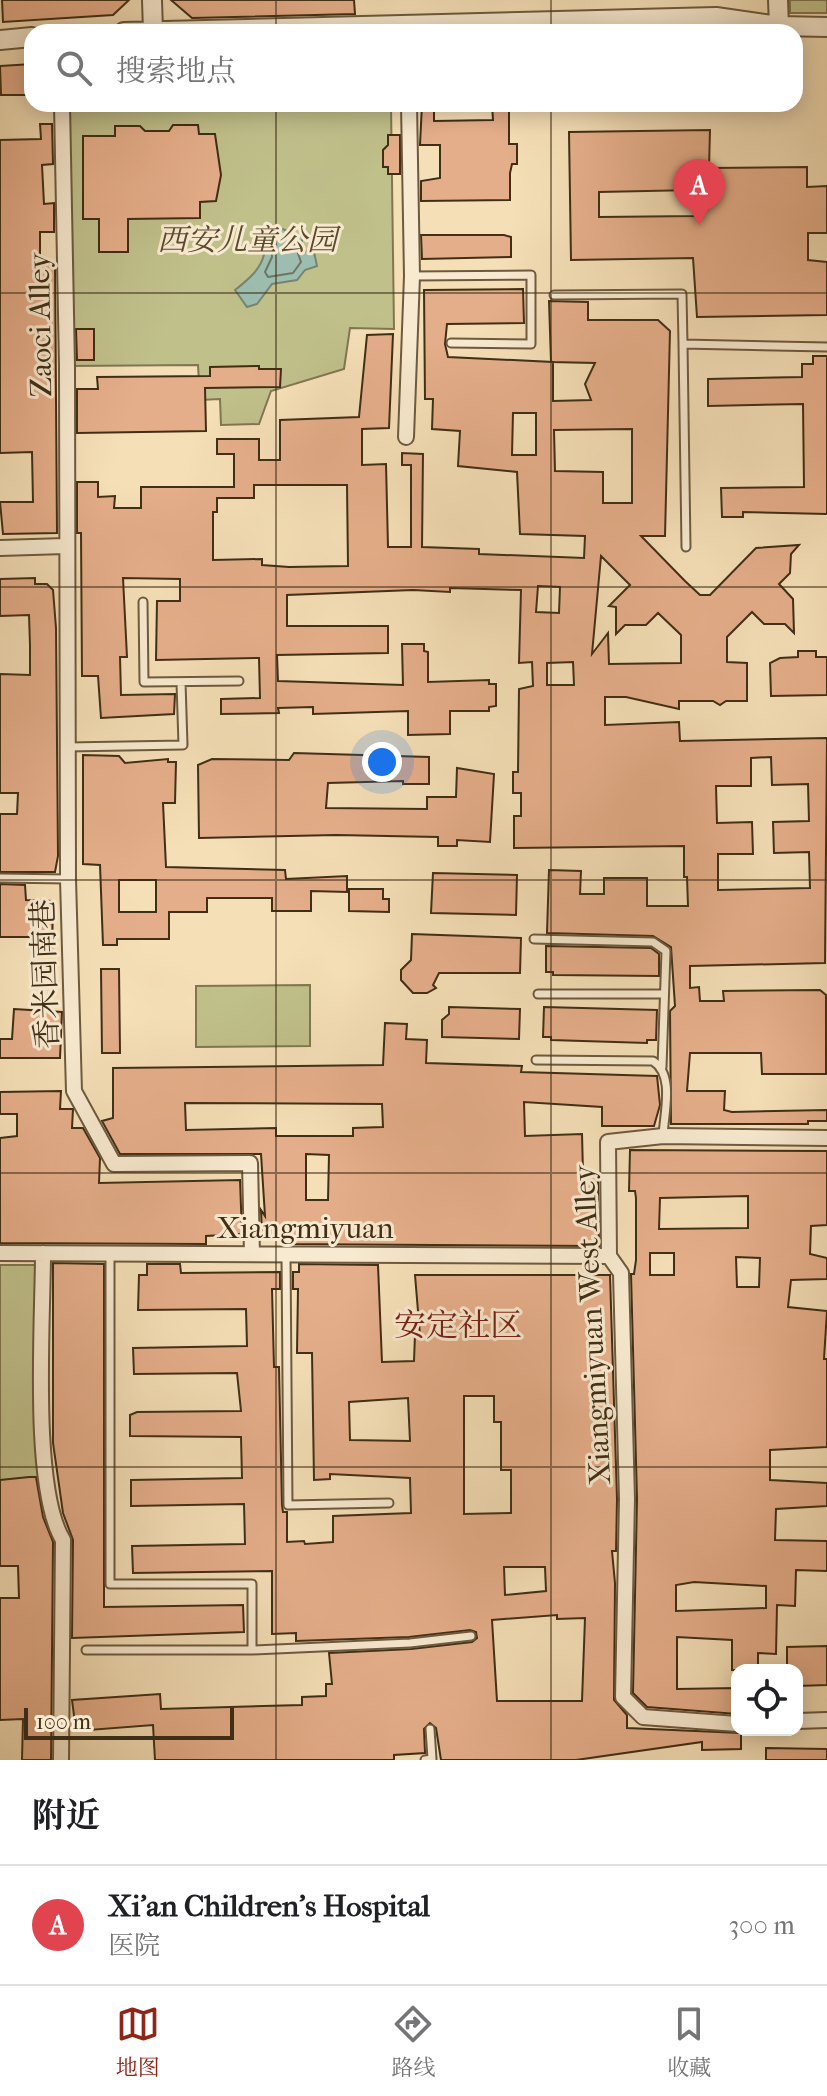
<!DOCTYPE html>
<html lang="zh">
<meta charset="utf-8">
<style>
:root{--surface:#fff;--page:#f2f2f2;--text:#202124;--muted:#757577;--line:#e0e0e0;--accent:#8f2418}
body{margin:0;font-family:"IM FELL French Canon","Noto Serif SC",serif;background:var(--page);color:var(--text)}
.controls{position:absolute;right:24px;bottom:24px;display:grid;overflow:hidden;border-radius:16px;box-shadow:0 4px 20px #0003}
.controls button{width:72px;height:72px;display:grid;place-items:center;padding:0;border:0;border-bottom:2px solid var(--line);background:var(--surface);color:var(--text);font:40px sans-serif}
.scale{position:absolute;left:24px;bottom:20px;width:210px;box-sizing:border-box;padding-left:8px;border:4px solid #402e15;border-top:0;font-size:22px;line-height:28px;white-space:nowrap;color:#402e15;-webkit-text-stroke:6px #f8ead0;paint-order:stroke}
.you{position:absolute;left:382px;top:762px;width:28px;height:28px;margin:-20px;border:6px solid #fff;border-radius:50%;background:#1a73e8;box-shadow:0 0 0 12px #1a73e833}
.badge{display:grid;place-items:center;width:52px;height:52px;border-radius:50%;background:var(--accent);color:#fff;font-size:26px;font-weight:700}
.pin{position:absolute;translate:-50% -66px;filter:drop-shadow(0 2px 4px #0008)}
.pin::after{content:'';position:absolute;top:42px;width:28px;height:24px;background:inherit;clip-path:polygon(0 0,100% 0,50% 100%)}
.list{margin:0;padding:0;list-style:none}
h2{display:flex;justify-content:space-between;align-items:center;height:104px;margin:0;padding:0 32px;font-size:34px}
h2 small{font-size:26px;font-weight:400;color:var(--muted)}
.list li{display:grid;grid-template-columns:52px 1fr auto;gap:24px;align-items:center;box-sizing:border-box;height:120px;padding:0 32px;border-top:2px solid var(--line)}
.list b{display:block;font-size:30px;white-space:nowrap}
.list p{margin:0;font-size:26px;white-space:nowrap;color:var(--muted)}
.list em{font-size:26px;font-style:normal;color:var(--muted)}
.icon{flex:none;width:44px;height:44px;fill:none;stroke:currentColor;stroke-width:2;stroke-linecap:round;stroke-linejoin:round}
.map{position:relative;flex:none;width:827px;height:1760px;overflow:hidden}
.search{position:absolute;background:var(--surface);box-shadow:0 4px 20px #0003;left:24px;right:24px;top:24px;height:88px;display:flex;align-items:center;gap:20px;box-sizing:border-box;padding:0 28px;border-radius:24px;color:var(--muted);font-size:30px}
.sheet{height:224px;background:var(--surface)}
nav{display:flex;justify-content:space-around;align-items:center;box-sizing:border-box;height:112px;border-top:2px solid var(--line);background:var(--surface);font-size:22px;color:var(--muted)}
nav a{display:grid;justify-items:center;gap:4px}
nav .on{color:var(--accent)}
.map>svg:first-child{display:block}
.green{fill:#c0c08b;stroke:#807750;stroke-width:2}
.water{fill:#9cbdaf;stroke:#778471;stroke-width:2}
.lines{fill:none;stroke-linecap:round;stroke-linejoin:round}
.shore{stroke:#6e7662;stroke-width:2}
.building{fill:#e5ae8a;stroke:#402e15;stroke-width:2;fill-rule:evenodd}
.service-casing{stroke:#6d5a3e;stroke-width:11}
.minor-casing{stroke:#6d5a3e;stroke-width:18}
.tertiary-casing{stroke:#6d5a3e;stroke-width:22}
.service{stroke:#f8ead0;stroke-width:7}
.minor{stroke:#f8ead0;stroke-width:14}
.tertiary{stroke:#f8ead0;stroke-width:18}
.grid{fill:none;stroke:#402e15;stroke-width:2;stroke-opacity:0.55}
.labels{text-anchor:middle;stroke-width:6;stroke-linejoin:round;paint-order:stroke}
.park-label{font-size:30px;font-style:italic;fill:#5a4b2d;stroke:#f8ead0}
.street-label{font-size:30px;fill:#402e15;stroke:#f8ead0}
.neighbourhood-label{font-size:32px;fill:#7a1f14;stroke:#f8ead0}
</style>
<div class="map">
<svg width="827" height="1760" viewBox="0 0 827 1760">
<rect width="100%" height="100%" fill="#f5dfb7"/>
<filter id="stains"><feTurbulence type="fractalNoise" baseFrequency=".0025" numOctaves="4"/><feColorMatrix values="0 0 0 0 .2 0 0 0 0 .09 0 0 0 0 .02 0 0 0 .5 -.17"/></filter>
<radialGradient id="worn" r=".72"><stop offset=".6" stop-color="#630" stop-opacity="0"/><stop offset="1" stop-color="#630" stop-opacity=".3"/></radialGradient>
<!-- green -->
<path class="green" d="M790,0H827V13H790Z
M62,104H391L394,329L350,328L344,369L271,391L259,424L221,425L220,399L200,400L198,365L67,366Z
M310,985V1046L196,1047V986Z
M0,1265H44L42,1481L0,1482Z"/>
<!-- water -->
<path class="water" d="M280,228L303,237L301,244L306,252L313,247L317,266L305,270L297,280L272,284L257,304L247,307L235,290C249,279 263,268 265,249L259,243L264,235Z"/>
<g class="lines">
<!-- shore -->
<path class="shore" d="M281,236L293,239L301,262L293,273L268,277L265,272L272,257L271,241Z"/>
</g>
<!-- building -->
<path class="building" d="M2,0H129L113,15L3,22Z
M171,0H354L355,14L192,18Z
M32,64V95H1L0,66Z
M422,104H434V121L493,120L492,104H509V144H517V164H512L510,173V200L421,201V181L440,178V145H420Z
M40,124H52L53,164L42,165L44,204L54,203V232H40V265L55,264L57,533L3,534L0,502H33L32,452L0,453V140L41,139Z
M173,125H198L199,134H215L221,175L216,201L200,202V218L128,219V252H99V219H83V136H115V126H140L145,131H169Z
M710,130L709,168L807,167V187L827,186V233H808V260L827,262V315L697,317L693,258L571,260L569,132ZM694,190L695,216L599,217V192Z
M388,135H400V174H388V167H383V150L388,145Z
M421,235H504L511,237V257L422,259Z
M523,289L524,323L447,324L445,344L448,357L553,362V401L591,400L585,384L595,363L551,362L549,301L588,302V320H658L670,331L665,536H641L685,581L700,595H710L756,548L799,545L791,554L790,573L779,584L793,599L794,633L785,624H764L752,612L727,637V662L747,663V701H726L720,705L713,701H679V709L626,697H605V725L679,722L680,741L827,738L825,963L690,966V988L699,987L700,1001H724L723,991L820,990L826,995V1074H762L761,1053H690L687,1091H725L724,1110L732,1112L827,1110V1121H808V1124H671L670,1011L675,1006L671,947L653,936L547,933L549,870L581,871L580,894H604V878H647V906H688L687,877H684V846L514,848V816H521V793H513V772H518L519,689L533,686L532,662L519,663L521,590L450,588V592L413,590L287,595V626H388V653L277,655L278,681L403,685L402,644H424V651L428,652V682L489,680V684H496V706L489,707V711H450V734L408,735V711L313,714V707L278,708L279,713L221,714V699L260,698L259,658L156,660L157,601H180V579L123,578L127,657H120L121,695L175,694L174,714L101,718L98,676H82L81,533H77V482H98V497L115,496L114,508H141V487H234V454H217V439H259V460H280V420L359,417L367,335L393,334L389,428L362,429V465L386,464L388,547H411V465H402V453L423,454L422,547L479,549V554L584,558L585,536L520,534L517,472L458,466L460,431L432,429L433,399H425L424,290ZM513,413H536V455H512ZM632,429V503H603V472L555,471L554,430ZM254,485H347L348,566L289,567L262,565V559L213,560V512H217V498H254ZM601,556L630,585L609,606L616,607V634L625,625H646L658,613L681,635V663L609,664L608,633L592,654ZM538,586L560,587L559,613L536,612ZM573,662L574,685H547V663ZM771,757L772,785L808,784L809,821L773,822L774,853L809,852L810,888L718,890V854H753L752,822L717,823L716,786H751V758Z
M76,329H94V360H77Z
M813,356H827V514L743,512V517H722L721,488L804,487L803,404L708,406V379L802,377V364H813Z
M259,366V369H281L280,387L205,388L206,431L77,433V389H98L97,377L210,376V367Z
M35,578V584H47L53,590L56,628L58,856L55,872H0V814H17L18,793H0V674L30,675V645L29,615L0,616V579Z
M798,651H816V657H827V695L771,696L770,663L780,658L798,657Z
M294,753L429,757V784H403V781L328,783L326,808L427,809V797H456L457,768L494,774L490,842L457,840V846H438V837L336,835L199,838L198,765L212,759L289,760Z
M83,755L119,756L125,763L168,759V762H176L175,803H163L166,867L285,870L286,879L347,876V892L311,891V911H272V898H207V912H169V939H117V945H103L100,865L83,864ZM119,880H156V912H119Z
M433,873L517,875L516,915L431,913Z
M0,884L25,885L26,900L53,901L52,956H40L39,937H0Z
M349,889H383V899H389V912L349,911Z
M412,934L521,938L520,973H439L433,985L436,988L427,993H413L401,980V970L411,960Z
M546,946L651,948L659,954V976L553,975V972H546Z
M101,969H119L120,1053H102Z
M449,1007L520,1009L519,1039L442,1037V1020L449,1014Z
M544,1007L657,1010L656,1040H647V1043L551,1040V1037H543Z
M14,1009L62,1012L60,1058H0V1039H12Z
M385,1023L407,1024L406,1039L427,1040L426,1063L522,1066L521,1072L657,1076L660,1105L654,1126H602V1107L524,1102L525,1136L582,1134L583,1172L598,1173L599,1246L282,1244V1239H267L266,1234H262L261,1210L265,1216L261,1154H120L102,1121L113,1118V1068L383,1065ZM185,1103L382,1104L383,1127L353,1128V1136H276V1128L186,1130ZM306,1154L329,1155L328,1200H306Z
M61,1091L60,1109H73L72,1128H83L100,1158L99,1183L240,1180L242,1234L206,1236V1244L0,1243V1138L17,1136V1114H0V1092Z
M630,1150L827,1151V1225L811,1226L810,1254L827,1258V1279L791,1280L788,1307L827,1311L824,1359H827V1447L770,1450V1480L827,1483V1506L776,1509L775,1540L827,1541V1571L796,1570L795,1606L777,1605L776,1654L758,1653V1670H732V1640L677,1637V1689L737,1688V1714L647,1707L633,1693L637,1499L631,1274H634L636,1260V1198L635,1191H629ZM748,1196V1228L659,1229L660,1198ZM650,1253H674V1275H650ZM736,1257L760,1258L759,1287H737ZM694,1582L766,1586V1608L676,1611V1585Z
M53,1263L104,1264V1607L243,1605L244,1632L72,1638L73,1540L63,1513L53,1443Z
M147,1264H180L181,1273L280,1272V1289H272L274,1367H279L282,1505L283,1512H287V1542L304,1541L305,1544L333,1542V1516L411,1513L410,1478L330,1474V1479L314,1480L312,1353H297L298,1289H293V1272H299V1264L378,1265L382,1362L414,1361L415,1335H420L415,1275H610L617,1499L616,1551H612L615,1583L614,1700L627,1715V1728L741,1733V1749L702,1750V1742L576,1760H441L436,1728L430,1723L424,1729L425,1753L394,1755V1760H155L153,1725L76,1731L72,1700L160,1694L161,1709L302,1705V1697L326,1696V1684H332L329,1653L411,1649L472,1642L477,1638L476,1632L470,1630L409,1637L296,1641V1633L272,1634V1571L133,1573L132,1546L245,1544L244,1504L131,1506V1480L242,1478L241,1437L130,1436V1415L137,1412L241,1411L237,1373L134,1374L133,1348L247,1346L246,1309L138,1310L139,1275H147ZM464,1396H494V1422H501V1470H511V1513L464,1514ZM408,1398L410,1441L350,1440L349,1402ZM504,1567H545L546,1591L505,1595ZM557,1615V1619L585,1618L582,1701H497L492,1620Z
M29,1477H36L43,1517L53,1542L51,1760H22L23,1719L0,1720V1598H19L18,1566H0V1480Z
M827,1646V1685L797,1686V1670H787V1647Z
M766,1748L827,1749V1760H766Z"/>
<g class="lines">
<defs>
<path id="service" d="M412,276L531,275V344L451,343
M554,295L682,294L683,344L827,347
M683,344L686,547
M143,602L144,682L239,681
M67,747L183,745L181,682
M0,878L68,879
M534,939L653,942L666,951L662,1067
M538,994H664
M536,1060L653,1061C675,1075 664,1113 663,1136
M286,1256L288,1505L389,1503
M86,1650H252V1584H110V1253
M252,1650L410,1643L471,1636
M425,1760L432,1759L430,1729"/>
<path id="minor" d="M62,104L67,366L68,879L74,1091L114,1164L250,1163L252,1254
M406,437L412,276L409,104
M0,548L65,546
M0,1253L609,1256
M43,1253C43,1320 31,1488 63,1540L61,1760
M797,1721L827,1720
M737,1724L643,1717L623,1697L627,1499L621,1273L609,1256L608,1142L663,1136L827,1138"/>
<path id="tertiary" d="M152,0L153,31
M778,0L779,26
M124,32L716,17L779,26L827,27
M0,40L32,37"/>
</defs>
<!-- service casing -->
<use href="#service" class="service-casing"/>
<!-- minor casing -->
<use href="#minor" class="minor-casing"/>
<!-- tertiary casing -->
<use href="#tertiary" class="tertiary-casing"/>
<!-- service -->
<use href="#service" class="service"/>
<!-- minor -->
<use href="#minor" class="minor"/>
<!-- tertiary -->
<use href="#tertiary" class="tertiary"/>
</g>
<!-- grid -->
<path class="grid" d="M276,0V32M551,0V32M276,104V1760M551,104V1760M0,293H827M0,587H827M0,880H827M0,1173H827M0,1467H827"/>
<g class="labels">
<!-- park labels -->
<g class="park-label">
<text x="247" y="250">西安儿童公园</text>
</g>
<!-- street labels -->
<g class="street-label">
<text transform="translate(40 325) rotate(-91)" y="10">Zaoci Alley</text>
<text transform="translate(45 974) rotate(-92)" y="10">香米园南巷</text>
<text x="305" y="1238">Xiangmiyuan</text>
<text transform="translate(592 1325) rotate(-93)" y="10">Xiangmiyuan West Alley</text>
</g>
<!-- neighbourhood labels -->
<g class="neighbourhood-label">
<text x="458" y="1336">安定社区</text>
</g>
</g>
<rect width="100%" height="100%" filter="url(#stains)"/>
<rect width="100%" height="100%" fill="url(#worn)"/>
</svg>
<div class="controls">
<button><svg class="icon" aria-label="locate" viewBox="0 0 24 24"><circle cx="12" cy="12" r="6"/><path d="M12 2v4M12 18v4M2 12h4M18 12h4"/></svg></button>
</div>
<div class="scale">100 m</div>
<div class="you"></div>
<div class="pin badge" style="left:699px;top:225px;background:#e0444e">A</div>
<div class="search"><svg class="icon" aria-label="search" viewBox="0 0 24 24"><circle cx="10" cy="10" r="6"/><path d="M15 15l6 6"/></svg>搜索地点</div>
</div>
<section class="sheet">
<h2>附近<small></small></h2>
<ul class="list">
<li><span class="badge" style="background:#e0444e">A</span><div><b>Xi'an Children's Hospital</b><p>医院</p></div><em>300 m</em></li>
</ul>
</section>
<nav>
<a class="on"><svg class="icon" aria-label="map" viewBox="0 0 24 24"><path d="M3 6l6-2 6 2 6-2v14l-6 2-6-2-6 2zM9 4v14M15 6v14"/></svg>地图</a>
<a><svg class="icon" aria-label="directions" viewBox="0 0 24 24"><path d="M12 3l9 9-9 9-9-9zM9 14v-3h6M13 9l2 2-2 2"/></svg>路线</a>
<a><svg class="icon" aria-label="saved" viewBox="0 0 24 24"><path d="M7 4h10v16l-5-4-5 4z"/></svg>收藏</a>
</nav>
